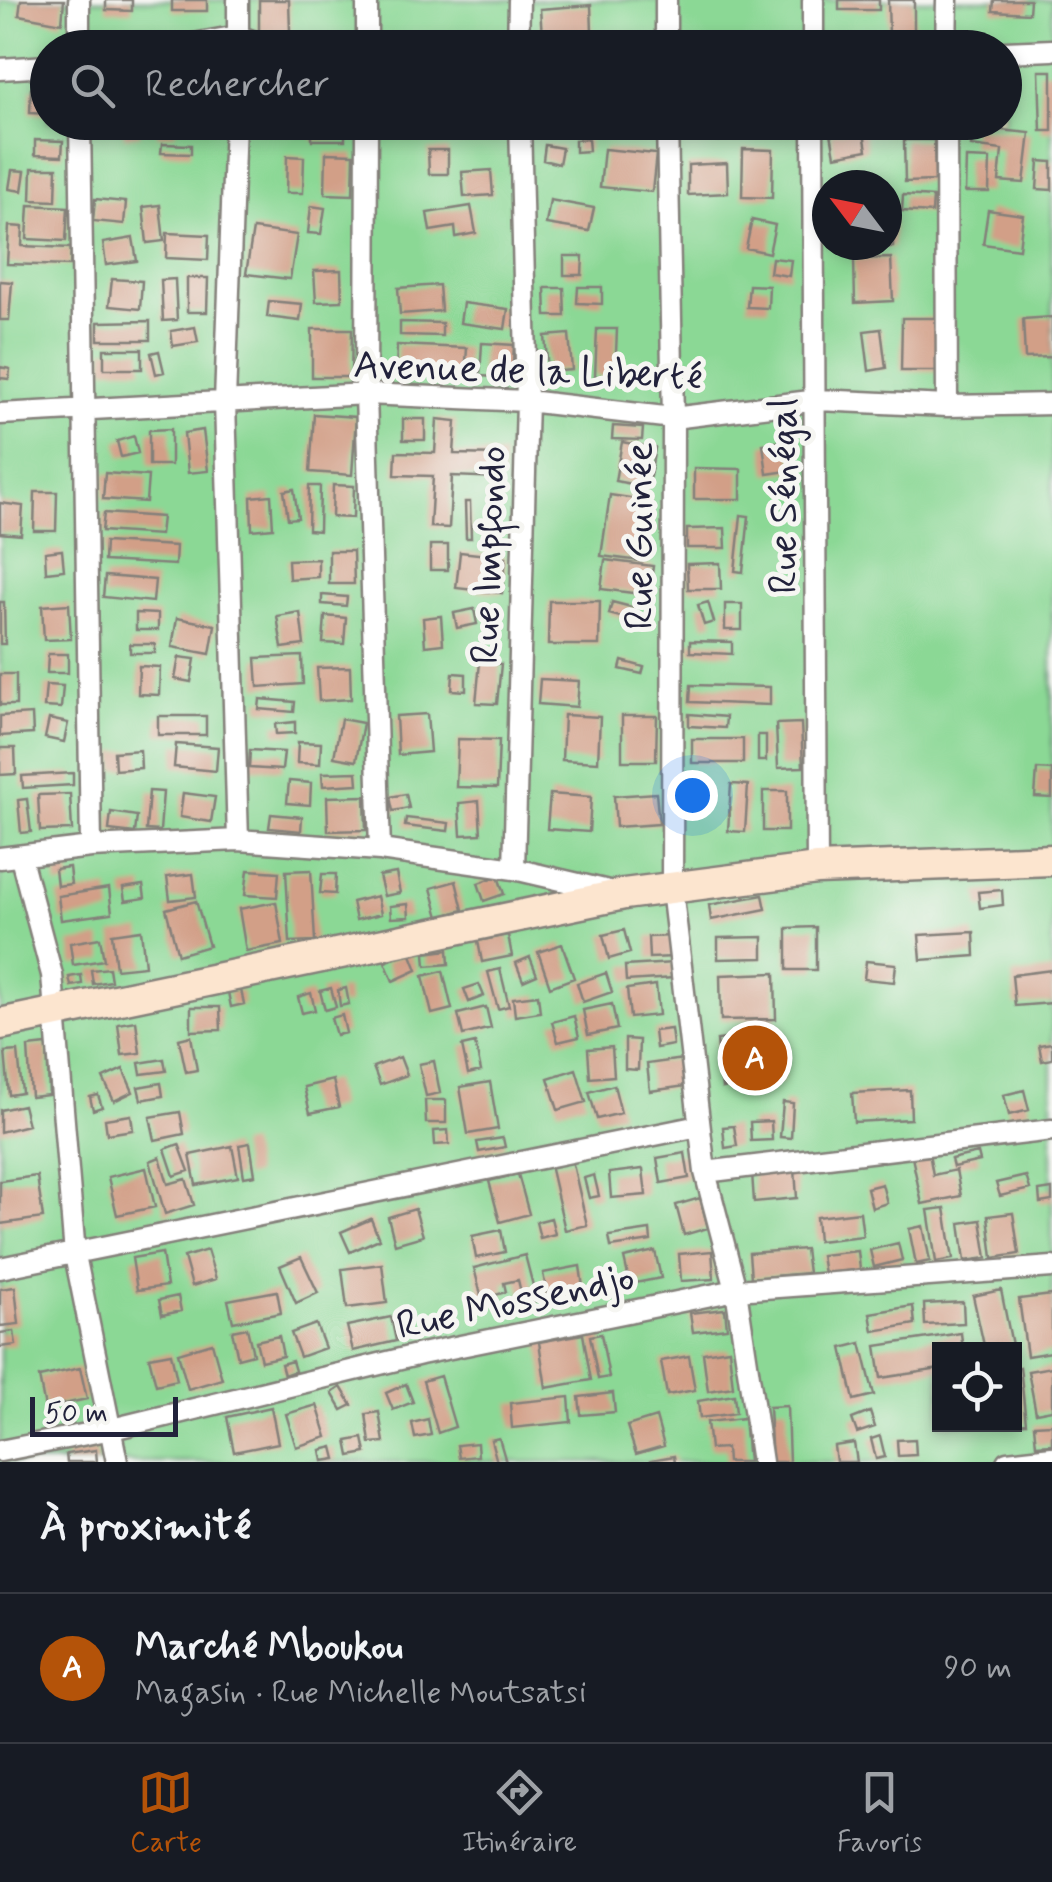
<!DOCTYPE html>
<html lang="fr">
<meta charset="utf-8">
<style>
:root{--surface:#171b24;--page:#20242c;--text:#f1f3f6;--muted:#9ea1a6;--line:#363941;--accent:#b45309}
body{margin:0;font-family:Mynerve,sans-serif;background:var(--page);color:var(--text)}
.controls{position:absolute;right:30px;bottom:30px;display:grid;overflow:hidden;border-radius:0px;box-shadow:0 5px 15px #0003}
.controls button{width:90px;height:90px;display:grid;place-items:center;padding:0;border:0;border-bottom:2px solid var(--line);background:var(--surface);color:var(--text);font:50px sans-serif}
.compass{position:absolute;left:812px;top:170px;width:90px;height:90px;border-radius:50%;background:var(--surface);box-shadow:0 5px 15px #0003;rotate:302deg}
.scale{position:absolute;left:30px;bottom:25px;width:148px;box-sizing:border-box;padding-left:10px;border:5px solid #22223b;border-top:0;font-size:28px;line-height:35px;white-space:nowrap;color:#22223b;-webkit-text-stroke:8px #f6f6f2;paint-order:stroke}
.you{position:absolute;left:692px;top:795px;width:35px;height:35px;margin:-25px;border:8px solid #fff;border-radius:50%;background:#1a73e8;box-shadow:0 0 0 15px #1a73e833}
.badge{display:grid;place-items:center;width:65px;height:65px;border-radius:50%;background:var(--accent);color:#fff;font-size:32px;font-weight:700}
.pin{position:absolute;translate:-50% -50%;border:5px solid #fff;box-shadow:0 2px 10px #0006}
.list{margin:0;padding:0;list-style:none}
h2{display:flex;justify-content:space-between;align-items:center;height:130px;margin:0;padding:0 40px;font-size:42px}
h2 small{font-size:32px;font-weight:400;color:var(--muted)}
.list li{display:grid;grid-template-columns:65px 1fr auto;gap:30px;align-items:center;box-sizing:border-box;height:150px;padding:0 40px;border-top:2px solid var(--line)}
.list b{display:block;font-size:38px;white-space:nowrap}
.list p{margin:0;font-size:32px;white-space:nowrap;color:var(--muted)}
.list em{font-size:32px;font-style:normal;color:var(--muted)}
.icon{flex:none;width:55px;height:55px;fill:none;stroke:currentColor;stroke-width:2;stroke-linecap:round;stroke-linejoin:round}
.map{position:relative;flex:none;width:1052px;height:1462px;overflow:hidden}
.search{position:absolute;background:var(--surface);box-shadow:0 5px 15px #0003;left:30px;right:30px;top:30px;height:110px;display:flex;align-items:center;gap:25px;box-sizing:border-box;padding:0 35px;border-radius:55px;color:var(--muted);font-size:38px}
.sheet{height:280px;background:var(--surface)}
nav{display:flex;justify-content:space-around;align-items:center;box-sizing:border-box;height:140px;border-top:2px solid var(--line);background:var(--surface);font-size:28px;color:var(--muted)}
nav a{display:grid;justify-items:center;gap:5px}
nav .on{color:var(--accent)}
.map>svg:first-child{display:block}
.green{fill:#8bd895;stroke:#567d68;stroke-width:2.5;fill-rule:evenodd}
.building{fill:#d29f87}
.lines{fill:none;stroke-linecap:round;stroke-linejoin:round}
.street-casing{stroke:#84807a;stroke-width:25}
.secondary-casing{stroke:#84807a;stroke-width:35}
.street{stroke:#fff;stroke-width:20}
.secondary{stroke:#fce5cf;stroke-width:30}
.labels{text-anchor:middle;stroke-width:10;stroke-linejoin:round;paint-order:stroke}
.street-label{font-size:40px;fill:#22223b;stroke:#f6f6f2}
</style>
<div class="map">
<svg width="1052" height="1462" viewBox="0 0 1052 1462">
<rect width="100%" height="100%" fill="#f6f6f2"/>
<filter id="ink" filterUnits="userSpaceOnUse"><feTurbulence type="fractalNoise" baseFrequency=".01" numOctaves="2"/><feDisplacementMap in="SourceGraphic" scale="20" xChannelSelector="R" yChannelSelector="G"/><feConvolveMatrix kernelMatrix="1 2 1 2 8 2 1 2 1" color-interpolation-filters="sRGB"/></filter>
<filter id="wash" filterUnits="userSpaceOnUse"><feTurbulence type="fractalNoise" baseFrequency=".0048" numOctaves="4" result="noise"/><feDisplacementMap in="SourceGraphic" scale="40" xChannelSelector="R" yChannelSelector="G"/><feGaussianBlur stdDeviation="2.25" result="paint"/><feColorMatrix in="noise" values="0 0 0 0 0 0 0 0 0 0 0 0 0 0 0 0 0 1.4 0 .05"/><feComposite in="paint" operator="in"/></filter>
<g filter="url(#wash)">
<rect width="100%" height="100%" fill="#e6dfba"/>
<!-- green -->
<path class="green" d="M0,0H1052V1462H0ZM48,48H1004V122H48ZM827,185H887V245H827ZM940,1350H1014V1424H940Z"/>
<g id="blocks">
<!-- building -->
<path class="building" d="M21,0H64L62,23L19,15Z
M106,0H132V11L106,10Z
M172,0H207V11H172Z
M259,0H289L290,32H259Z
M839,0H879V10H839Z
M888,0H914V35L889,36Z
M994,0H1030L1029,13L993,11Z
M591,5L592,32L542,35L540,9Z
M1039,71H1052V131H1041Z
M31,89H48V114L30,113Z
M123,122H140V135L124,136Z
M156,122H174L176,133L158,136Z
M312,122H345V140H312Z
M456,122H482V131H456Z
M764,122H791L790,132H764Z
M863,127L867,150L835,156L831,133Z
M973,127L1030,133L1024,183L999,181L1002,150L971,146Z
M688,129L720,132L719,141L687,139Z
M588,139L589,151L575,152V140Z
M35,140L63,141L62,156L35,155Z
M904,140H934L935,181L905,182Z
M162,144L191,145V154L161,153Z
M545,145L562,148L559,164L543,160Z
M604,149L656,154L652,192L600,187Z
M743,149L773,150L772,198L742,197Z
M428,150H448V174H429Z
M326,153L354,154L353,195L325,194Z
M287,156L304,157L303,193H286Z
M966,158L990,159L989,192H965Z
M1039,161L1052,162V190L1037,189Z
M727,163L728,193L688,195V165Z
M32,168H57L56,201L31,200Z
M12,170L25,171L22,191L9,189Z
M491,170L493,195L464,197L462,172Z
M903,195L933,197L932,213L902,211Z
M95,199L126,202L124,224L93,221Z
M550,200L594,208L589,231L546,224Z
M29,205L68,207L66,241L27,239Z
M160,205L164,241L147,243L143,207Z
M311,206L325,208L321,234L308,233Z
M471,206L476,233L456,237L455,227L430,231L427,213Z
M988,210L1023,215L1019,249L983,244Z
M887,216H894L893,247H887Z
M752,220L775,225L769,253L746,248Z
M9,226L23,227L22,246L71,248L70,266L7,264Z
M253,229L297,235L290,279L246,274Z
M167,233L209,235L208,260L166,258Z
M133,238L137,261L106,265L103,243Z
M564,256H583L582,275H564Z
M772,258L791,260L789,276L770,273Z
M891,258L893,301L855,303L854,259Z
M341,270L342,301L316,302L314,271Z
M187,278H208L207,312H187Z
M112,279L142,281L140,309L109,306Z
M175,279L177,320L163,321L161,280Z
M0,281L12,282L9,320H0Z
M439,285L441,311L400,314L398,288Z
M749,285L769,286L768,308L747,307Z
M578,287H602V304L577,303Z
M545,288H564L565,316H546Z
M269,301L302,304L300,321L267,317Z
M463,303L508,309L505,329L460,323Z
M1052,317V357L1025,358L1023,319Z
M902,318H940L939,371H901Z
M150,321V340H98V322Z
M400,322L442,323V336L400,335Z
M195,327L198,342L173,346L171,331Z
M312,329H352L351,377H312Z
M597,329H617L615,377L595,376Z
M881,329L886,368L869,371L864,331Z
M569,334L572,370L548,372L545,336Z
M482,343L514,345L512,378L480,376Z
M397,345L467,348L465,377L396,374Z
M104,349H142V369H104Z
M159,351L164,372L156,374L151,353Z
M0,367L10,369L9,379L0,378Z
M314,414L356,417L352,475L310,472Z
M403,419H425V440H403Z
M437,419L456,421L454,454L503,455L502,478L452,476L449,528L430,527L433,476L395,475L396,452L435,453Z
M613,426L643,428L642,440L612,439Z
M171,429V465H149V430Z
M203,430L208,471L188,473L184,433Z
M134,436L138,453L121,457L117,441Z
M790,440L794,470L767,474L763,444Z
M622,442L655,448L648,487L615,481Z
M694,468L741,469V499H694Z
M105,473L148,476L146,502L103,499Z
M333,485L354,486L353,518L332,517Z
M309,486H320L319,531L308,530Z
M294,489L298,518L288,519L284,491Z
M35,492H57L56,531H34Z
M271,495L273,528L252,530L251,497Z
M610,495L650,501L641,561L601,556Z
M465,502H470L471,538H466Z
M0,503L23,506L21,535L0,533Z
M104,513L162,517L160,535L102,531Z
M741,515L749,516L743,572L735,571Z
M725,528L726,548H687V529Z
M105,542L176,546L175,565L104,561Z
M430,545H448V570H430Z
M62,550L64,570L46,572L45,552Z
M329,551H353L354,584H329Z
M460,552L506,557L502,593L456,588Z
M318,559V577L289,579L288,560Z
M605,560L653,566L649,595L601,589Z
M720,563L721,589H688L687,564Z
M105,576L155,580L153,602L103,597Z
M322,595L347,597L346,606L322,604Z
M549,601H600L599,645H548Z
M0,602H4L5,644H0Z
M612,602L635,608L632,620L609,614Z
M708,602L714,622L704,625L698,605Z
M69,604L71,639L44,640L42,606Z
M725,604H742V630H725Z
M474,609L477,624L457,628L454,613Z
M300,612L304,645L282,648L277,616Z
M136,613L158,614V630H136Z
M325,616L346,618L344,644L323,643Z
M441,616L443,644L425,646L423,618Z
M177,618L215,625L210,654L172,647Z
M690,641L732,642V654L690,652Z
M130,644H155V653H130Z
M48,654H68V673H47Z
M302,656L303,684L258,687L256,658Z
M179,657L195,659L191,682L175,679Z
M622,661L644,667L642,674L620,669Z
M480,662L501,664L497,704L476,703Z
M139,666L160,667L159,695L138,694Z
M350,667L351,699L319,701L317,668Z
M453,673L466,674V691L452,690Z
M0,674H16V705H0Z
M540,679L579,681L577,707L538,704Z
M46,685L63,686L61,708L44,707Z
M691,685L770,687V705L690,702Z
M260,699L295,702L294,712L259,709Z
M32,714L33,734L0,736V716Z
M427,714L430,752L398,755L396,716Z
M689,714L726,717L725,728L689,726Z
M564,715L600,717L598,762L562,760Z
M158,716H206V735H158Z
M622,716H657L656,761H622Z
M49,719L68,723L64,742L45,738Z
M341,719L363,723L356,761L334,757Z
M295,722V733L276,734L275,724Z
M801,723L803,767L778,768L776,724Z
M758,735H766V761H758Z
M458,739L499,740L497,788L456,787Z
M692,739H743V763H692Z
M298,742L321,743L320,764L297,763Z
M176,744L218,747L216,771L174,767Z
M0,748H15L16,774L0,775Z
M140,750L141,768L115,770L114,752Z
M250,750L284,752L282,770L249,768Z
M1037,769L1052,770V798L1035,797Z
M357,772L358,784L323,786L322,773Z
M73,773V785L23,788L22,776Z
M289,781L311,783L310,805L287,803Z
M731,784L748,785L745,832L728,831Z
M149,791L163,792L160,831L146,830Z
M763,791H787V831H763Z
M183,793L215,797L211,822L180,817Z
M656,793L659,824L616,827L614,796Z
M70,794L72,830L40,831L38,795Z
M406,794L409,808L393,811L390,797Z
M550,794L591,797L589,832L547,829Z
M365,796L366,830L328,831L327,797Z
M27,799L31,832L21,833L18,800Z
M479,801L481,834L461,835L459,803Z
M111,812L137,816L135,833L109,830Z
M271,814L302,817L301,831L269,828Z
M406,818L449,823L448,831L405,826Z
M69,867L71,884L57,886L55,869Z
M248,870L279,872L277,897L245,895Z
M311,870L315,941L290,942L286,871Z
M396,873L400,893L384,896L379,876Z
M193,874L196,897L170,900L167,877Z
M322,874H336L335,894L320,893Z
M498,876L504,894L484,901L478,883Z
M456,881L463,910L439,917L431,888Z
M143,885L145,898L125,901L123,888Z
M109,888L112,913L61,920L58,896Z
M1002,890L1003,905L980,908L978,892Z
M763,895L766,909L711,920L709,905Z
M377,896L381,914L356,920L352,902Z
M196,901L209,946L178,955L166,909Z
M276,902L283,944L246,951L239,909Z
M408,904L409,917L391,918L390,906Z
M816,927V970H787V928Z
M141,930L145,966L116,969L112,934Z
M624,930L630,953L609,959L603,935Z
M974,932L975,956L921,960L919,935Z
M508,935L512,956L482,962L478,941Z
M674,936L675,957L649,958L648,937Z
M763,937V958L718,959V938Z
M100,938L104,960L73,965L70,943Z
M562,944L574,978L550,987L538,952Z
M448,950L449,964L426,966L425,953Z
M410,952L417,970L393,981L385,962Z
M530,957L537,975L523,981L516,963Z
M866,961L896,964L894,982L864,979Z
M673,963L674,978L626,981L625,966Z
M109,968L111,981L93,984L91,970Z
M500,969L509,1006L498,1009L488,972Z
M1052,970V1003L1015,1006L1012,975Z
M443,971L452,1009L432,1014L423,976Z
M606,973L612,992L583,1002L577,983Z
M775,973L776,1019L721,1020L720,975Z
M81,975L82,984L71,986L69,977Z
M479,984L484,996L469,1002L464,989Z
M656,985L659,1015L630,1018L627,989Z
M331,988L336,1007L325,1010L320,991Z
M346,988L349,1004L340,1006L338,990Z
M241,990L244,1004L231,1007L228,992Z
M311,993L315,1010L302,1013L298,997Z
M538,995L540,1012L515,1016L513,998Z
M612,1004L617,1029L588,1035L583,1010Z
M191,1007H220L221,1030L191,1031Z
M486,1007L491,1028L463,1035L458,1014Z
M342,1015L346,1033L336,1035L331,1018Z
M574,1016L579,1037L558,1042L552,1022Z
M136,1021L140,1053L122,1055L118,1024Z
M671,1029L673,1045L656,1048L654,1031Z
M778,1033L783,1081L722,1088L717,1040Z
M191,1036L197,1070L186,1072L179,1039Z
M625,1039L639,1040L638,1070L625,1069Z
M475,1043L481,1071L468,1074L462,1046Z
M1052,1043V1059L1042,1061L1039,1045Z
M47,1045L49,1095L31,1097L28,1047Z
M612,1047L614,1076L590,1078L588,1049Z
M18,1051L22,1093L9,1095L5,1052Z
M400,1057L407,1075L380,1085L373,1067Z
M164,1059L166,1071L141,1074L139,1063Z
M683,1059L686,1086L650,1091L647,1064Z
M434,1061L440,1093L426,1096L419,1064Z
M123,1069L133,1092L114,1101L103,1078Z
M576,1069L586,1102L558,1110L548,1078Z
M333,1080L339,1107L310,1113L304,1087Z
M490,1082L498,1129L468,1134L460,1087Z
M161,1083L163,1096L141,1100L138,1087Z
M614,1085L621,1113L597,1119L589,1092Z
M910,1090L911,1119L854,1122L852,1093Z
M1024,1090L1029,1110L1009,1115L1004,1095Z
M98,1095L102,1107L93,1110L90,1097Z
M425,1100H446V1123H426Z
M783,1102L793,1103L791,1138L780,1137Z
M23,1105L28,1125L0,1132V1110Z
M180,1112L184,1134L155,1140L150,1117Z
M131,1115L133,1130L107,1134L105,1119Z
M771,1121L772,1140L751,1141L750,1122Z
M734,1126L737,1146L725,1148L723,1127Z
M448,1130L449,1144L435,1145L434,1131Z
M503,1138L505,1147L479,1152L477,1142Z
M250,1143L255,1175L244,1177L239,1145Z
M179,1144L189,1171L174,1176L165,1149Z
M232,1146L238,1177L196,1185L190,1155Z
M685,1153L689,1178L661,1183L657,1158Z
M929,1153L933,1175L956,1170L961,1196L922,1204L912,1157Z
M978,1153L980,1161L953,1167L951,1159Z
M160,1157L168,1184L186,1179L194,1205L165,1214L150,1161Z
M572,1160L587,1225L565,1230L550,1165Z
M146,1168L155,1207L117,1215L108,1177Z
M643,1169L646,1195L611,1198L609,1173Z
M795,1169L797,1198L754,1202L752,1173Z
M518,1174L529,1214L500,1222L489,1181Z
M594,1175L599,1196L589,1198L584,1178Z
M37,1176L43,1218L0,1224V1181Z
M1026,1176L1030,1189L1000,1196L996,1183Z
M882,1184L887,1203L872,1208L867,1188Z
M1052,1189V1201L1040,1203L1039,1191Z
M700,1198L708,1228L684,1235L676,1205Z
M945,1208L953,1259L936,1262L928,1210Z
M415,1209L423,1236L395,1244L388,1217Z
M860,1212L863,1236L818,1241L816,1217Z
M1013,1213L1019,1254L993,1258L988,1216Z
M551,1218L555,1234L540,1238L536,1222Z
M371,1219L379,1239L350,1252L341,1232Z
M981,1220L987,1258L965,1261L960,1223Z
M923,1226L930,1261L916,1264L909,1229Z
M501,1230L505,1252L476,1258L472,1236Z
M650,1230L651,1241L611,1247L609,1236Z
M898,1243L902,1260L874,1267L870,1250Z
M805,1249L808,1273L751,1278L749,1253Z
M207,1250L216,1279L192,1286L184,1257Z
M655,1251L661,1278L630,1284L624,1258Z
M712,1251L714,1279L681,1281L679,1254Z
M858,1251L860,1269L824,1274L821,1255Z
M162,1253L167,1286L137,1290L132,1258Z
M525,1255L537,1301L524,1305L518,1280L504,1283L506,1292L482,1299L474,1268Z
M301,1257L318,1293L296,1303L280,1266Z
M382,1264L387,1303L347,1308L342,1269Z
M580,1266L584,1294L548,1300L543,1273Z
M15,1287L19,1324L0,1326V1289Z
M1001,1290L1013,1350H985L973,1296Z
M277,1291L281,1313L233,1322L228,1300Z
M1052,1295V1352L1027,1356L1019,1299Z
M178,1296L181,1311L162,1315L159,1300Z
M963,1302L964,1323L925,1325L924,1304Z
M913,1306L915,1324L873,1331L870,1313Z
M725,1309L727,1328L693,1332L690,1313Z
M391,1317L396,1341L353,1351L347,1326Z
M316,1324L325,1348L300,1357L291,1333Z
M247,1328L253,1354L238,1358L232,1331Z
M14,1331L16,1345L0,1347V1333Z
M961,1333L963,1350H940V1369L881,1378L876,1346Z
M583,1334L591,1380L546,1388L539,1342Z
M601,1334L609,1377L598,1379L590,1336Z
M279,1336L283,1356L261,1361L256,1341Z
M212,1343L222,1379L188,1389L178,1353Z
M861,1343L874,1395L854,1400L842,1348Z
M729,1349L733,1387L708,1391L703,1353Z
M171,1353L177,1380L156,1385L149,1357Z
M689,1356L695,1390L667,1395L661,1361Z
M292,1361L295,1371L284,1375L281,1364Z
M1020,1367L1026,1423L1014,1424V1368Z
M1052,1367V1410L1036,1413L1028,1371Z
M80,1368L87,1399L45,1408L39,1377Z
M440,1376L455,1427L438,1433L423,1381Z
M406,1384L413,1402L393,1410L386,1393Z
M341,1387L352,1405L342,1410L332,1393Z
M613,1393L615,1412L581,1415L579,1397Z
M734,1395L736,1413L700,1418L698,1401Z
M569,1397L571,1422L512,1428L510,1403Z
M317,1405L327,1437L296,1447L286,1414Z
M787,1406L789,1462H772L769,1407Z
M271,1407L278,1443L234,1452L227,1417Z
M379,1412L384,1442L370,1443L366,1414Z
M870,1412L875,1427L857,1433L852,1419Z
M656,1417L664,1446L636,1454L627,1426Z
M744,1418L748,1462H727L726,1448L710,1449L707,1422Z
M428,1419L431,1435L415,1438L412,1423Z
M1052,1424V1444L1036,1445L1034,1425Z
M880,1436L885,1457L876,1459L871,1439Z
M363,1438L366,1453L350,1456L347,1441Z
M499,1438L506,1462H497L491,1440Z
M915,1439L916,1455L898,1456L897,1440Z
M477,1443L478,1456L459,1458L457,1445Z
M854,1443L857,1462H836L834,1446Z
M333,1447L336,1459L323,1461L321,1450Z
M96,1450L97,1462H67L66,1454Z
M674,1456L675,1462H651V1460Z"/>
</g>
</g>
<g filter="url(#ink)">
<use href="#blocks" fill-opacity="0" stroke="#84807a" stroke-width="2.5"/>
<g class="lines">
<defs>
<path id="street" d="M79,0V48
M367,0V48
M238,46V0
M171,48L238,36L272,48
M518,48L519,0
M666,48V0
M813,48V0
M946,48L947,0
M1004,52L1052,50
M0,69L48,66
M80,122L91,847
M235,122L225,402L238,840
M367,122L366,394L380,850
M667,122L673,418L672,889L705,1172L736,1290L762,1462
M813,122L817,869
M946,122L947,406
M0,414L366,394L527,401L673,418L818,400L947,406L1052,404
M0,858L91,847L238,840L380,850L514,869L613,892
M21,858L52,975L75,1255L117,1462
M514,869L527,401L520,122
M705,1172L1052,1130
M0,1268L699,1126
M0,1451L112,1429L421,1354L736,1290L1052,1267
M1007,1462L1052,1457"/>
<path id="secondary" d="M0,1024L624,894L817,869L1052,860"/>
</defs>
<!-- street casing -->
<use href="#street" class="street-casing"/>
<!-- secondary casing -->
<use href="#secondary" class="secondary-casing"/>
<!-- street -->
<use href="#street" class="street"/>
<!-- secondary -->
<use href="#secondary" class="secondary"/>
</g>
</g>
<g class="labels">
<!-- street labels -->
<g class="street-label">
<text transform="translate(528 369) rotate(2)" y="14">Avenue de la Liberté</text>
<text transform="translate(782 496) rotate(-90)" y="14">Rue Sénégal</text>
<text transform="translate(638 536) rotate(-90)" y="14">Rue Guinée</text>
<text transform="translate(487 555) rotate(-88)" y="14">Rue Impfondo</text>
<text transform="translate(515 1300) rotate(-12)" y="14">Rue Mossendjo</text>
</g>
</g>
</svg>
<div class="controls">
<button><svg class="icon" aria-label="locate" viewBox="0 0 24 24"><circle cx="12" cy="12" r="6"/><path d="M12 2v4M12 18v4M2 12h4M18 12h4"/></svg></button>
</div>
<svg class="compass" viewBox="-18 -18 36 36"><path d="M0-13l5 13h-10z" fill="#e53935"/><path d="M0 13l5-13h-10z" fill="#9ea1a6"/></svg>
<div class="scale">50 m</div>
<div class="you"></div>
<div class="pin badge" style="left:755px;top:1058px">A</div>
<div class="search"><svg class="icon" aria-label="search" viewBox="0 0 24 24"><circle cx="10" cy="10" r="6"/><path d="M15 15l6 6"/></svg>Rechercher</div>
</div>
<section class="sheet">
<h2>À proximité<small></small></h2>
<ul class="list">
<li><span class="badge">A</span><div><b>Marché Mboukou</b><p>Magasin · Rue Michelle Moutsatsi</p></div><em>90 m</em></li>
</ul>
</section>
<nav>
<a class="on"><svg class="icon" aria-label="map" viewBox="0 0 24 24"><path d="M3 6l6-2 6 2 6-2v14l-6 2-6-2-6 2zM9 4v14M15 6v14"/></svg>Carte</a>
<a><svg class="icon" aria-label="directions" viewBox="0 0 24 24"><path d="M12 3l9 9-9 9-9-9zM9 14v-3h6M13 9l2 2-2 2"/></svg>Itinéraire</a>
<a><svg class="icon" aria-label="saved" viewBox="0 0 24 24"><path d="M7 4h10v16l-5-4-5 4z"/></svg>Favoris</a>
</nav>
